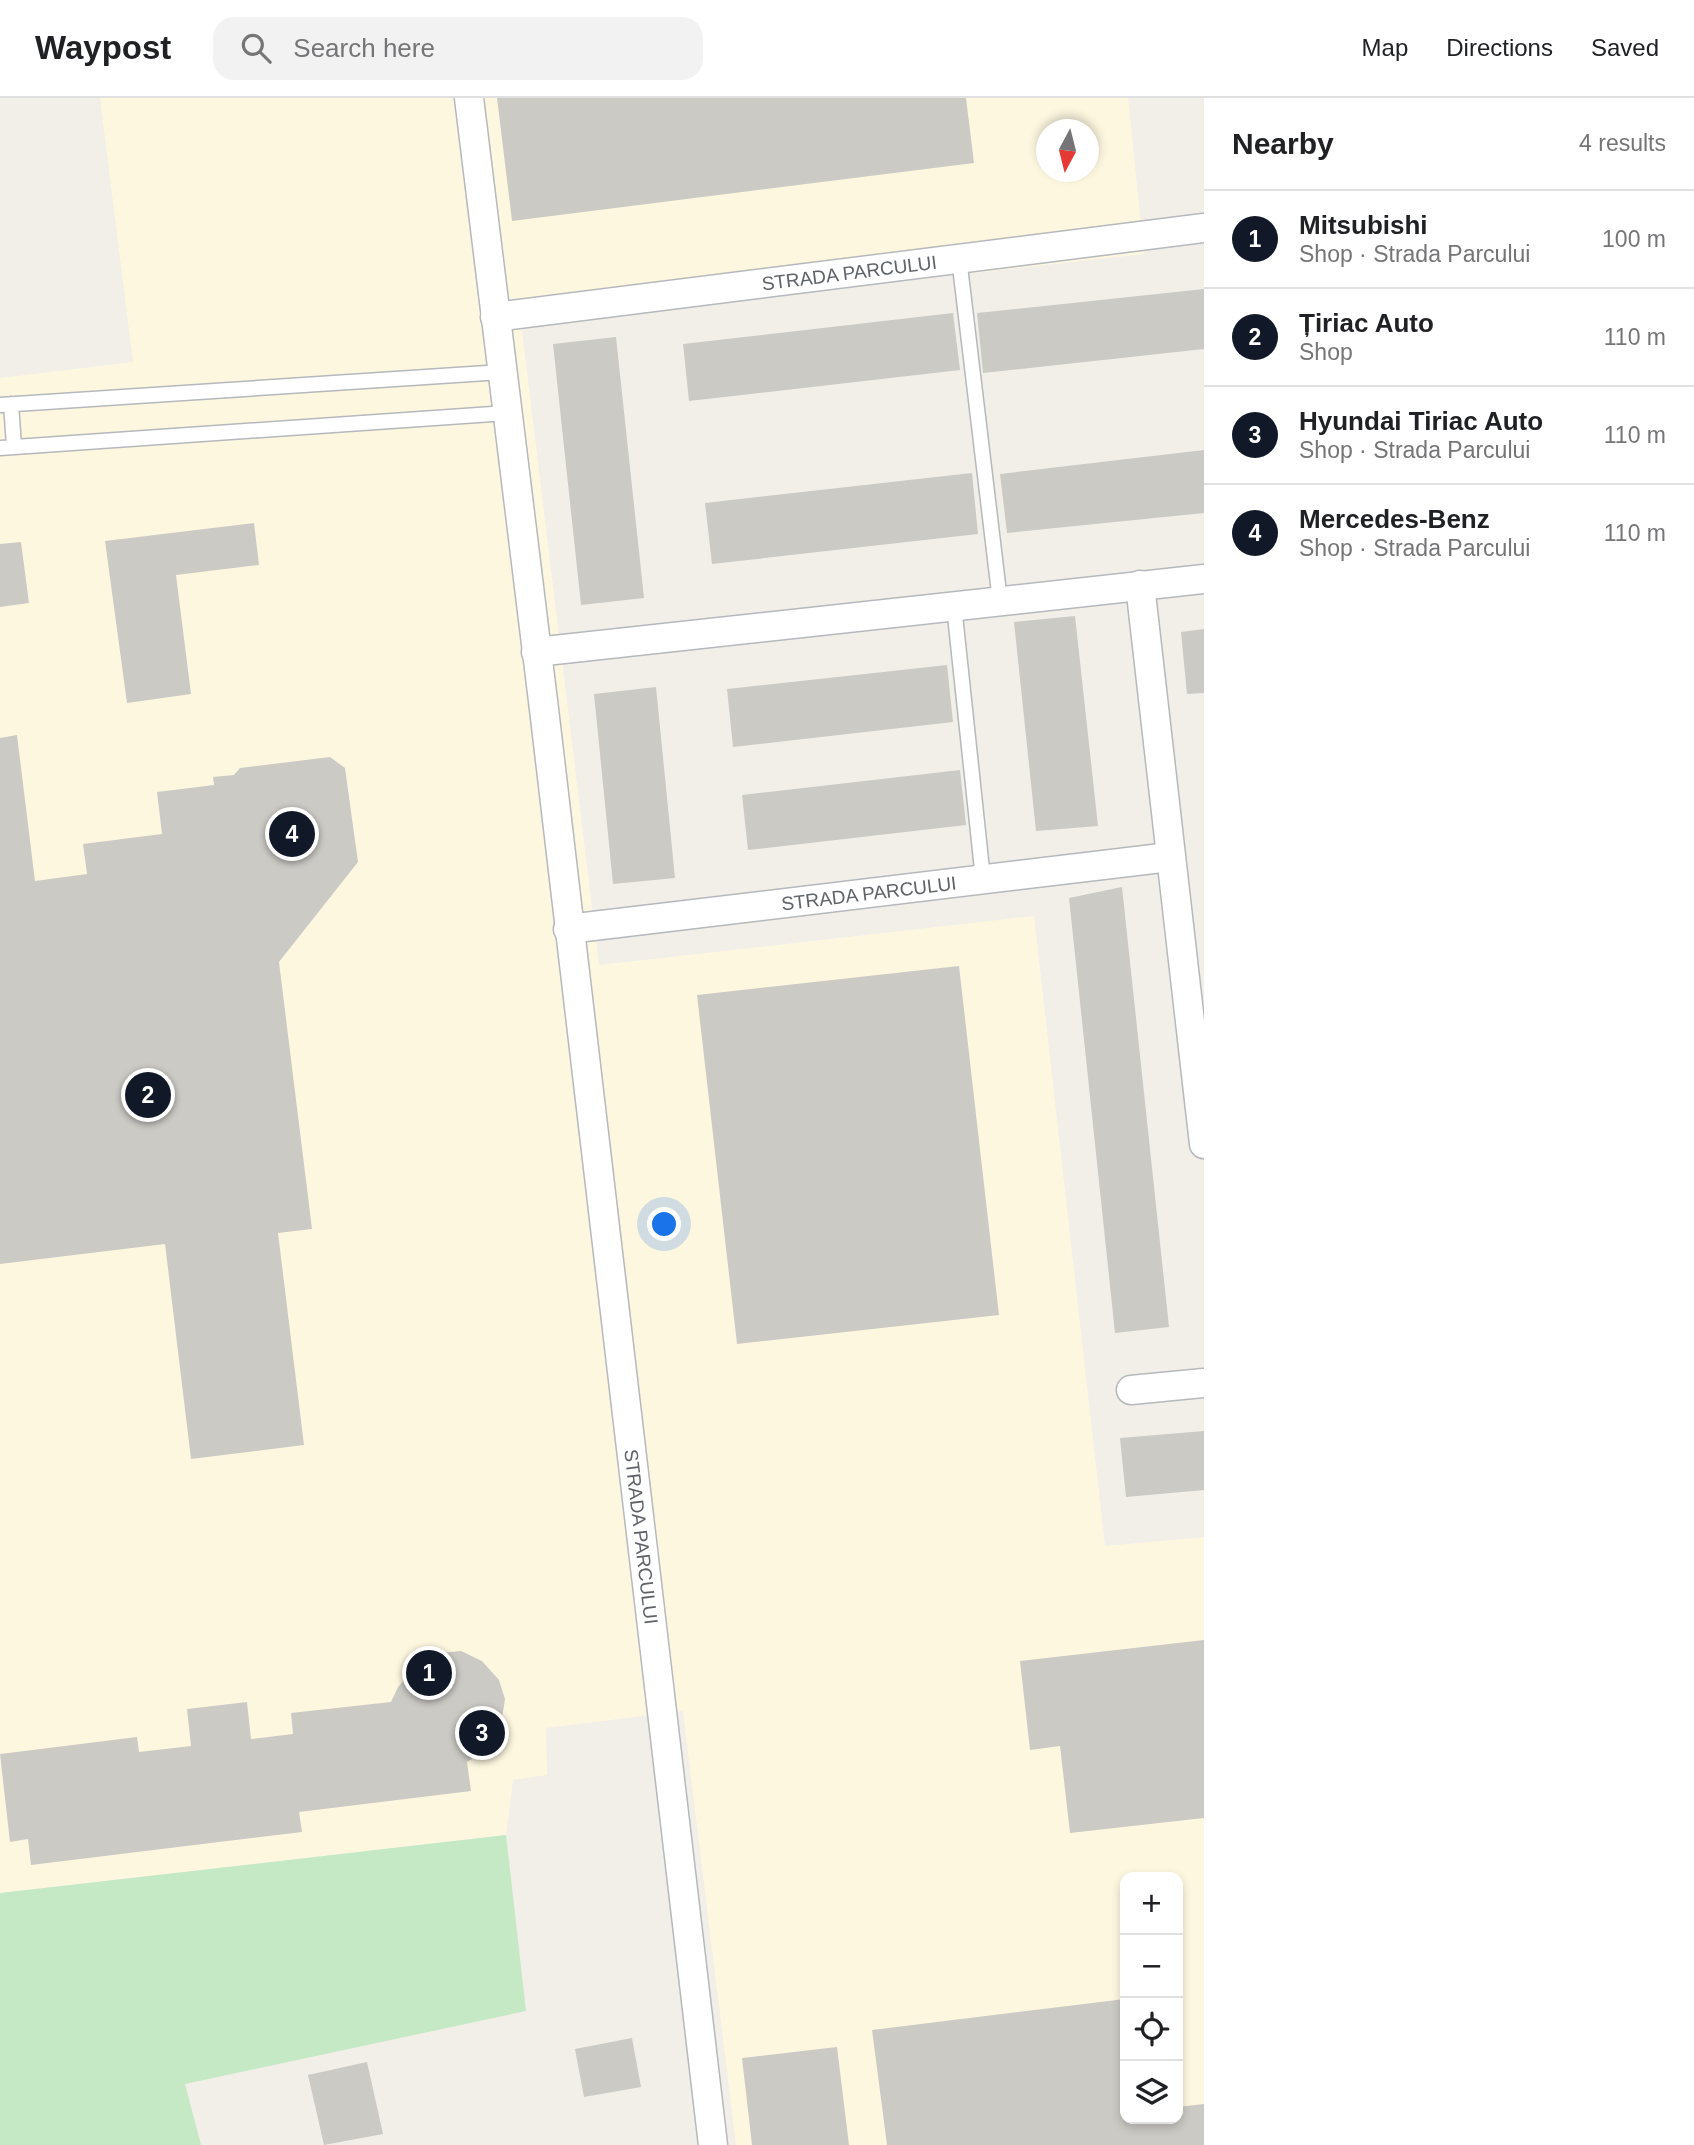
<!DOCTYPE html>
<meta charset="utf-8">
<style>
:root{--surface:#fff;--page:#f2f2f2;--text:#202124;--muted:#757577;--line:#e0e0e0;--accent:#111827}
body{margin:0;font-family:Arial,sans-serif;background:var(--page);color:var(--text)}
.controls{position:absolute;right:21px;bottom:21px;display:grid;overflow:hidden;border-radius:14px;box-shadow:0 4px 10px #0003}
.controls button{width:63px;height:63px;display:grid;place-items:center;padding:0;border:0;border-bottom:2px solid var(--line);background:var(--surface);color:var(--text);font:35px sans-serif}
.compass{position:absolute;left:1036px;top:21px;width:63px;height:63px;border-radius:50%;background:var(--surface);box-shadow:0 4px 10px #0003;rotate:187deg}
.you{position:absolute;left:665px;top:1127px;width:24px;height:24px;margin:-18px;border:5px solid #fff;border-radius:50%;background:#1a73e8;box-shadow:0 0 0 10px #1a73e833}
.badge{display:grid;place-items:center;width:46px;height:46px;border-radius:50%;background:var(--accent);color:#fff;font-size:23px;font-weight:700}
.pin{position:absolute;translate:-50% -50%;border:4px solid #fff;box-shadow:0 2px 7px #0006}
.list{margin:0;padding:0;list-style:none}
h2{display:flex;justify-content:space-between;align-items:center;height:91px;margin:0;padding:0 28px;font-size:30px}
h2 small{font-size:23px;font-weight:400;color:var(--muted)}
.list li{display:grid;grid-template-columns:46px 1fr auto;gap:21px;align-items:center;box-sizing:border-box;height:98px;padding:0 28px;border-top:2px solid var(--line)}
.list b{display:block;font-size:26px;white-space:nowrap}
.list p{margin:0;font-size:23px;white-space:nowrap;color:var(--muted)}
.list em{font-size:23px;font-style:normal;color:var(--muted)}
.icon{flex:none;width:38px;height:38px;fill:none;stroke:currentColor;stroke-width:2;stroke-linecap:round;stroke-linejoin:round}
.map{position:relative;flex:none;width:1204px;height:2047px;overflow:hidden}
header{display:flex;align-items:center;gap:42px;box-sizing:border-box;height:98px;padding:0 35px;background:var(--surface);border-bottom:2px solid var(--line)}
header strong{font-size:33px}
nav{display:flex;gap:38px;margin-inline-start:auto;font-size:24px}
.search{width:490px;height:63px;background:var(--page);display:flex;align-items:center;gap:18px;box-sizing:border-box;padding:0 24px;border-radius:21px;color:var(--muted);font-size:26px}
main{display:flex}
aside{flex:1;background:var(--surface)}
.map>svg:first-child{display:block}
.commercial{fill:#fef7e0;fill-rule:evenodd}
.green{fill:#c5e8c5}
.building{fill:#cccac5}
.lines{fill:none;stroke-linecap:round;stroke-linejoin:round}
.lane-casing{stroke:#b5b8bc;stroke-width:17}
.street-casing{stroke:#b5b8bc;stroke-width:31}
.lane{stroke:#fff;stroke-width:14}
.street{stroke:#fff;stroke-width:28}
.labels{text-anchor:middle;stroke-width:7;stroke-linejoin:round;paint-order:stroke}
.street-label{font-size:19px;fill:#5f6368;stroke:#fff}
</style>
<header>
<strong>Waypost</strong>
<div class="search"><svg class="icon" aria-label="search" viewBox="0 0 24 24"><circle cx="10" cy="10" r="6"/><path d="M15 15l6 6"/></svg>Search here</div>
<nav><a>Map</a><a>Directions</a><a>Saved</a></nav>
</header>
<main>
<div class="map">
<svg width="1204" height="2047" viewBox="0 0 1204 2047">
<rect width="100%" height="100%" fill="#f1efe8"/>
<!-- commercial -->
<path class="commercial" d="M100,0H1128L1144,156L521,225L599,867L1034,818L1105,1448L1204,1439V2047H736L683,1613L546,1630L547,1677L513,1682L506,1737L0,1795V280L133,264ZM1046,32H1088V74H1046ZM1125,1779H1178V2021H1125Z"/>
<!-- green -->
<path class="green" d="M506,1737L526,1913L185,1986L201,2047H0V1795Z"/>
<!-- building -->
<path class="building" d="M497,0H966L974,65L512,123Z
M1204,191V251L983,275L977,215Z
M953,215L960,272L689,303L683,246Z
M616,239L644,500L581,507L553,246Z
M1204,352V415L1007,435L1000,376Z
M972,375L978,436L712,466L705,405Z
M254,425L259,467L176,477L191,596L127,605L105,443Z
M21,444L29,505L0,509V446Z
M1075,518L1098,728L1036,733L1014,524Z
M1204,531V595L1187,596L1181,534Z
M947,567L953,624L733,649L727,591Z
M656,589L675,780L613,786L594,596Z
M17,637L35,783L87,776L83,746L162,736L157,694L214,687L213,679L234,677L240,670L330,659L345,670L358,764L279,864L312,1131L278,1135L304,1347L191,1361L165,1146L0,1166V640Z
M960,672L966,727L748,752L742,697Z
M1122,789L1169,1229L1115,1235L1069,800Z
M959,868L999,1217L737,1246L697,897Z
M1204,1333V1392L1126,1399L1120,1340Z
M1204,1542V1720L1070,1735L1060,1648L1030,1652L1020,1563Z
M461,1553L482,1563L499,1582L505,1601L500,1633L487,1651L467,1664L471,1693L299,1714L302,1734L31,1767L28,1741L10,1744L0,1656L137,1639L139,1654L191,1648L187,1611L247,1604L251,1641L293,1636L291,1615L391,1604L398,1589L421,1563L439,1555Z
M1125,1901V2021H1178V2009L1204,2006V2047H887L872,1932Z
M632,1940L641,1989L584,1999L575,1951Z
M837,1949L849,2047H752L742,1960Z
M367,1964L383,2036L324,2047L308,1977Z"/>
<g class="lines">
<defs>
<path id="lane" d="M959,160L1000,503
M11,306L14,348
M0,307L502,274
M0,350L507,315
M954,508L983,781"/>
<g id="street">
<path id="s1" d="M469,0L544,611L713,2047"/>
<path id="s2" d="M495,219L1204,130"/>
<path d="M1140,487L1204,1046"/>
<path d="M536,554L1204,481"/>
<path id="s3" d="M568,831L1170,759"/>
<path d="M1131,1292L1204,1285"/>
</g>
</defs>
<!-- lane casing -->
<use href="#lane" class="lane-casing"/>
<!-- street casing -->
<use href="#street" class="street-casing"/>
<!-- lane -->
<use href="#lane" class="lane"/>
<!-- street -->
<use href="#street" class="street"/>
</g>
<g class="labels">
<!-- street labels -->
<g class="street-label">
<text dy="7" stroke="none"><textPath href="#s2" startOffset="357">STRADA PARCULUI</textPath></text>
<text dy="7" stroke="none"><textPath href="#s3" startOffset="303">STRADA PARCULUI</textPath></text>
<text dy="7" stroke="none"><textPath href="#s1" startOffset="1449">STRADA PARCULUI</textPath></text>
</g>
</g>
</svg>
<div class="controls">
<button>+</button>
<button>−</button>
<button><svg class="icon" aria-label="locate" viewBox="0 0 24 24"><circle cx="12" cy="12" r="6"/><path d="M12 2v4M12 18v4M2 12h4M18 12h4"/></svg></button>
<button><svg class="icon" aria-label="layers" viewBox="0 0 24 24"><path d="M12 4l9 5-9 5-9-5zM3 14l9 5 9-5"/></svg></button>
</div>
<svg class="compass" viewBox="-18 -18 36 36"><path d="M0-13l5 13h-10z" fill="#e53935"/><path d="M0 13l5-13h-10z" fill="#757577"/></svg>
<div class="you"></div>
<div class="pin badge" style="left:429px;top:1575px">1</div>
<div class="pin badge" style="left:148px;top:997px">2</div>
<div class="pin badge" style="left:482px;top:1635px">3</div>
<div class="pin badge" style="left:292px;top:736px">4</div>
</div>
<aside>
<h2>Nearby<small>4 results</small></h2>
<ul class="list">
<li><span class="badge">1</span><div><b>Mitsubishi</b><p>Shop · Strada Parcului</p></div><em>100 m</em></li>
<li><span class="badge">2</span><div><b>Țiriac Auto</b><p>Shop</p></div><em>110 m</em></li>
<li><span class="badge">3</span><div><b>Hyundai Tiriac Auto</b><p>Shop · Strada Parcului</p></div><em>110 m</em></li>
<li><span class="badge">4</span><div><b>Mercedes-Benz</b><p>Shop · Strada Parcului</p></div><em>110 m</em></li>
</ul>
</aside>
</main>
